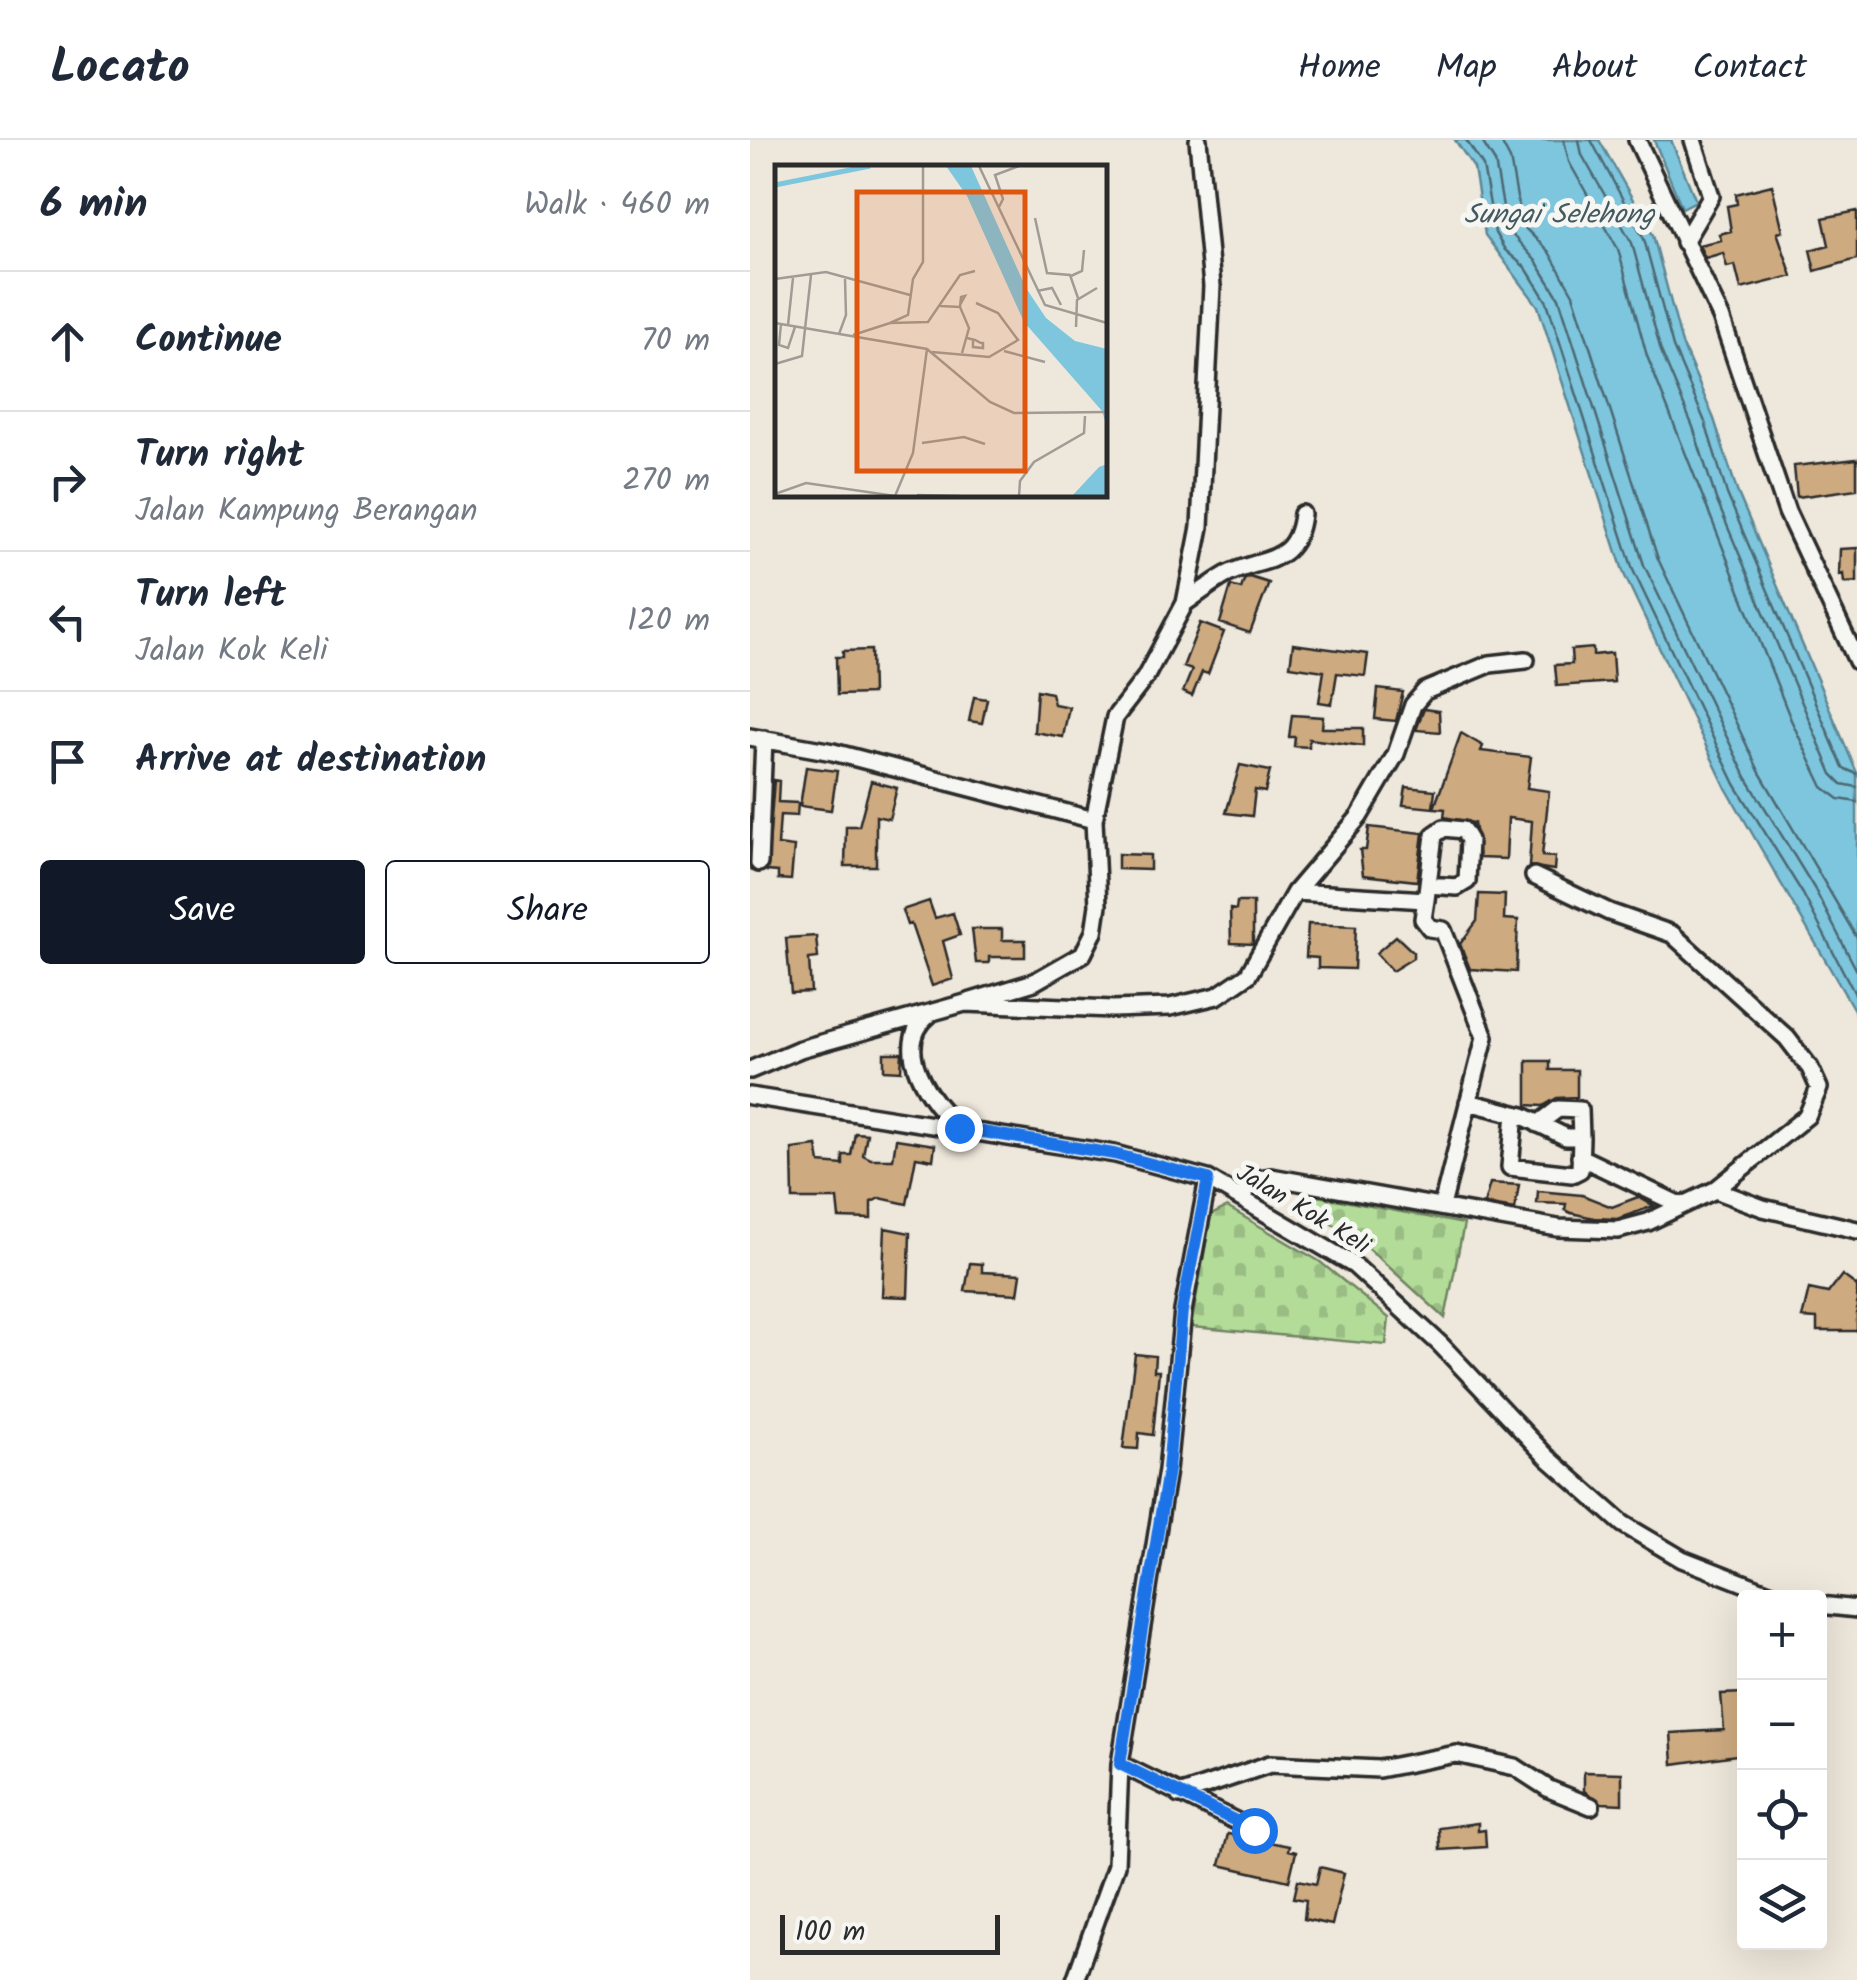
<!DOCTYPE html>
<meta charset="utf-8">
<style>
:root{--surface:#fff;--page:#f6f6f7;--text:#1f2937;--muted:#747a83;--line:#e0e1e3;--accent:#111827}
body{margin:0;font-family:Kalam,sans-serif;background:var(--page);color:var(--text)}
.controls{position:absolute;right:30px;bottom:30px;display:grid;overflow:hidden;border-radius:10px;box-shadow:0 10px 40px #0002}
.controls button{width:90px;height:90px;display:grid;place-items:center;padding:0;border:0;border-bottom:2px solid var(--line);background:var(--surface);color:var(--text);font:50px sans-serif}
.scale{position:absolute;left:30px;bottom:25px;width:220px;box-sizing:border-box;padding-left:10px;border:5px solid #2b2b2b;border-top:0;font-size:28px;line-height:35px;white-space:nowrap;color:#2b2b2b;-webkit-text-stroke:8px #f6f6f2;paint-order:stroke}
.stop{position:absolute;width:30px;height:30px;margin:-22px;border:8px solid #1a73e8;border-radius:50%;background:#fff}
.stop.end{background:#1a73e8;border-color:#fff;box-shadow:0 2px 10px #0008}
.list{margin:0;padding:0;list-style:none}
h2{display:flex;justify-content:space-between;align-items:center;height:130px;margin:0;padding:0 40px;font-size:42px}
h2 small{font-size:32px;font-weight:400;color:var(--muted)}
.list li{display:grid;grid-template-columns:65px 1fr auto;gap:30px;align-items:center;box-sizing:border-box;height:140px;padding:0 40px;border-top:2px solid var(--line)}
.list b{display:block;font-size:38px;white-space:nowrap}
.list p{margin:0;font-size:32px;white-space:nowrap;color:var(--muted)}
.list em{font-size:32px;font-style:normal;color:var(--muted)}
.actions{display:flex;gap:20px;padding:30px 40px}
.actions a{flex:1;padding:22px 0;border:2px solid var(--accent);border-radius:10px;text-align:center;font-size:35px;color:var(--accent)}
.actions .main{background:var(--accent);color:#fff}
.icon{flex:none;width:55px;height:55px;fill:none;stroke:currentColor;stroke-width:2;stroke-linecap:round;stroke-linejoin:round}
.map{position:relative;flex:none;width:1107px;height:1840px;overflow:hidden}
header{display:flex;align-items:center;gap:60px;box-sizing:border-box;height:140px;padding:0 50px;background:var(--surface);border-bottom:2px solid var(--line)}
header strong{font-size:48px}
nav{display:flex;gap:55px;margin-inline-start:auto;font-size:35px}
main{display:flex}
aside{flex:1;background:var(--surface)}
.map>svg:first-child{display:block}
.cemetery{fill:url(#cemetery-stones);stroke:#6f8462;stroke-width:2.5}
.water{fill:#7ec6de;stroke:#5d8896;stroke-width:2.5}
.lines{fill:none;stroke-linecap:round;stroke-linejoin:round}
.shore{stroke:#4c6973;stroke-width:2.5}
.building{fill:#ceaa80;stroke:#2b2b2b;stroke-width:2.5}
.minor-casing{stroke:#2b2b2b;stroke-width:22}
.minor{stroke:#f6f6f2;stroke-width:15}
.route{stroke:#1a73e8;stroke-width:12}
.labels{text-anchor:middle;stroke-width:10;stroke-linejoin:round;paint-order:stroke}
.street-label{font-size:25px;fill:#2b2b2b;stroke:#f6f6f2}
.water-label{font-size:28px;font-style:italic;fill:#445a61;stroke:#f6f6f2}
.inset-river{fill:none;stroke:#7ec6de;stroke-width:5}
.inset-road{fill:none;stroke:#a09c95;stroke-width:2.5}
.view{fill:#df570e;fill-opacity:0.15;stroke:#df570e;stroke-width:5}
.inset-edge{fill:none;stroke:#2b2b2b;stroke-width:5}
</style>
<header>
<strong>Locato</strong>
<nav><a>Home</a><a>Map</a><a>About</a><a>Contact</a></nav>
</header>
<main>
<aside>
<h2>6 min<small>Walk · 460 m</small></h2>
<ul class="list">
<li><svg class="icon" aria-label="ahead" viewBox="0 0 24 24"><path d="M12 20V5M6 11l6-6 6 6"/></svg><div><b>Continue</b></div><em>70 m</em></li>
<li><svg class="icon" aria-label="right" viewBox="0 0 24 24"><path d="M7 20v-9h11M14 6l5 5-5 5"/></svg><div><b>Turn right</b><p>Jalan Kampung Berangan</p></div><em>270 m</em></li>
<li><svg class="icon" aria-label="left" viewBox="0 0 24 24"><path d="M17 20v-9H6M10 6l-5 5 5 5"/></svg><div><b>Turn left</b><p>Jalan Kok Keli</p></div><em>120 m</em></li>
<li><svg class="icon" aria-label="arrive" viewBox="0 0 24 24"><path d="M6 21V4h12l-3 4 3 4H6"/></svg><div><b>Arrive at destination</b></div></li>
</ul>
<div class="actions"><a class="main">Save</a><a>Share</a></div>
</aside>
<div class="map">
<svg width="1107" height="1840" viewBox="0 0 1107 1840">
<defs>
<pattern id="cemetery-stones" width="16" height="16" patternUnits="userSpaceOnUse" patternTransform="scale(2.5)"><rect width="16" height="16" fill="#b3dc99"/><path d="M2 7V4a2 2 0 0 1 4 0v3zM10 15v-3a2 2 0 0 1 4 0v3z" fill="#9abd84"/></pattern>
</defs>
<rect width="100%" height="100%" fill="#eee7db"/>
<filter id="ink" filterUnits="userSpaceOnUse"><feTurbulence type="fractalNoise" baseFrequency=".01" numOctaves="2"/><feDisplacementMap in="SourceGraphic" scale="20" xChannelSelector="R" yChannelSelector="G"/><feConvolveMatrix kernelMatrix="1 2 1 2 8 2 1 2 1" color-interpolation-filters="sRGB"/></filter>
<g filter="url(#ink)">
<!-- cemetery -->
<path class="cemetery" d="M553,1053L714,1084L695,1178L605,1096L551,1067Z
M477,1067L569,1121L639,1178L636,1205L441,1187L461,1075Z"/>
<!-- water -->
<path class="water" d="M705,0H849L903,95L932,204L964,279L987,351L1107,633V875L976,648L874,434L788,166L735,95L724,28Z
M904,0H921L946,61L932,68Z"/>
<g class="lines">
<!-- shore -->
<path class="shore" d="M716,0L733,26L745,93L755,110L776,128L797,162L883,430L985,644L1053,754L1107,858
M731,0L745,22L757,89L786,121L809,158L894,425L996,637L1064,748L1107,831
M750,0L760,19L772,85L799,112L823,154L908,419L1009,631L1107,798
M814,0L819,22L868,109L897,216L1041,580L1073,647L1089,659L1107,662
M829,0L832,15L882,103L911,211L943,287L966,359L1082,634L1092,644L1107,647
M841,0L894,99L923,207L955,282L977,354L1093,628L1107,634"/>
</g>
<!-- building -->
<path class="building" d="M1022,45L1033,91L1027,92L1042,136L991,149L985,125L977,127L973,113L955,118L949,105L971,100L969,94L981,91L977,66L987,64L986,54Z
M1107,71V119L1065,131L1060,110L1079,105L1073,78Z
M1107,319V349L1047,357L1044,326Z
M1107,408V442L1094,443L1093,434L1089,435L1090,409Z
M500,437L519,443L500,493L470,483L481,446L491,449L494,440Z
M450,483L474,492L458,534L452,532L442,556L433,552L442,530L433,527Z
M543,504L618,514L615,536L587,533L582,564L569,562L574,531L540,526Z
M843,508V515L862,513L864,542L807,546L805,525L822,524L821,510Z
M121,510L122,554L87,555L86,517H93V511Z
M628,549L653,552L646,581L625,579Z
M287,550L301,553L304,564L319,567L313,597L284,592Z
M224,557L237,559L232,583L219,581Z
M674,569L689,571L690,592L666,590Z
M542,575L573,577L572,588H613V606L559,599V607L544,606L545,597H539Z
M711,593L733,606L731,611L781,617L777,648L799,651L792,716L805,717L804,730L779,726L782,681L758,678L756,719L729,718L724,683L694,677L695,669L684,668Z
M490,625L520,631L515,652L505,650L502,676L476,673Z
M56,627L87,631L81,670L50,666Z
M24,640L29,641L28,662L48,663L47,676L30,675L28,705L44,707L41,740L28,739V732L17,731Z
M121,641L147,648L139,679L126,676V726H95L96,686H109Z
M656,647L685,650L683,668L653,665Z
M619,687L673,693L667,741L613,735L610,710H616Z
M368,714L400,715V730L368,729Z
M729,754L755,755L754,779L768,780L766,832L720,829L710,804L727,781Z
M179,761L185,778L203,773L210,795L193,801L203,839L182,846L161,784L157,785L152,770Z
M487,762H503V804L481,803L480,769L486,770Z
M558,784L606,786L604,829L568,828V818L556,817Z
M222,789H252V800H275V817H239V823H226Z
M66,796L68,818L59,819L61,852L41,853L36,798Z
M646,796L663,812V818L642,831L626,813Z
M134,913H152L151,931L134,930Z
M777,921H800V930H827V957L807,958L793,966L777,965Z
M105,993L117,994L113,1015L121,1019H143L146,999L185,1005L183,1020L166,1017L157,1064L130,1058L121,1062V1079L89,1078L87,1059H43L42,1009L67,1006L70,1023L93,1025V1015H101Z
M740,1043L769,1045L765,1069L734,1064Z
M788,1051L832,1055L862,1067L888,1057L904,1066L867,1079L844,1078L821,1073L815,1070L816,1064L787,1063Z
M135,1088L160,1093L158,1157L132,1156Z
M220,1123L232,1124V1132L271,1134L268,1154L215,1151Z
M1092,1135L1107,1146V1191H1067V1179L1052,1178L1059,1149L1078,1153Z
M385,1214L405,1216L404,1231H409L403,1295L389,1293L388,1309L373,1308Z
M994,1553V1614L923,1624L921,1593L974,1590L971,1554Z
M834,1632L872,1633V1664L852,1663L834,1651Z
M728,1683V1691L735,1690L736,1707L690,1710L689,1688Z
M478,1694L539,1706L538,1710L546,1712L539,1741L470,1725Z
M570,1727L594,1733L582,1785L554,1779L556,1760L544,1758L548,1740L566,1744Z"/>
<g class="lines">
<defs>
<path id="minor" d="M887,0L971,177L1037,372L1107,521
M934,102L961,56L943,0
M435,463C448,454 462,443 476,435C512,416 546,427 552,374
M0,597L83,612L344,680
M9,723L14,599
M545,752L676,760L684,695L694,688L713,690L719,700L717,741L707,747L678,745
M676,760L673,779L680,788L693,790L735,897L692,1066
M215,863L284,842L333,814L344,792L348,765L344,680L365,577L395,538L435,463L450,387L462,146L448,0
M180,874C139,906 180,962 209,988
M0,930L50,909L215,863L363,869L420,867L467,856L498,835L545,752L609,677L646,614L663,565L675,551L740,524L776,520
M0,956L365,1014L458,1039L604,1125L690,1204L797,1317L873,1384L932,1419L1032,1458
M718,962L773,976L816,997H831L830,1030L822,1034L760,1027L765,974
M788,984L808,969L830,970L831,997
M830,1017L930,1065
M965,1050L1013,1068L1107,1090
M492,1058L502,1040L521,1037L808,1088L868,1090L898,1082L965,1050L1057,976L1069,948L1060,928L1037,898L922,794L859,772L784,736
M1070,1465L1107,1469
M370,1624L504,1690
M429,1655L520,1624L629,1629L706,1614L765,1627L799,1649L841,1666
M325,1840L366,1725L370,1624L417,1330L433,1171L458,1039"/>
</defs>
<!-- minor casing -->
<use href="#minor" class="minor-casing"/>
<!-- minor -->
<use href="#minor" class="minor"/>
</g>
</g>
<g class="lines" filter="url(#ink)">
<!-- route -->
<path class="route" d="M209,988L364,1014L458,1039L432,1171L418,1330L370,1624L504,1690"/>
</g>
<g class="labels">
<!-- street labels -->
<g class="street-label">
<text transform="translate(554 1068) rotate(31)" y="9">Jalan Kok Keli</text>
</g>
<!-- water labels -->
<g class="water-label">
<text x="809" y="83">Sungai Selehong</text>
</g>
</g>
<!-- overview -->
<g transform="translate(25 25)">
<rect width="332" height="332" fill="#eee7db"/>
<path d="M171,1H196L251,123L271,153L300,176L332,184V262L327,246L249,157L192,31ZM332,299V331H297L324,302Z" fill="#7ec6de"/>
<path class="inset-river" d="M0,20L95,1"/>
<path class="inset-road" d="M204,1L270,140L332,158M224,42L228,34L220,10L244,1M260,53L272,108L295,110L303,133M296,111L307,106L309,85M0,114L51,107L135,130M262,126L277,123L286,140M165,141L185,142L186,132L190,131L185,140M185,142L194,163L187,188M0,158L152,184L215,237L239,248L332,247M115,158L133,150L138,114L148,97V1M6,159L4,180L13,183L20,162M13,160L18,113M301,162L302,135L322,123M64,169L71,150L70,114M78,170L115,158L153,157L185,110L200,106M192,173L200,175L206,178H208V183L198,182V174M229,186L270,197M157,187L214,192L243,175L223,148L201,138M0,199L27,191L36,110M147,278L189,272L210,279M0,329L31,318L120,331M142,330L185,331M120,331L138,288L152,184M244,331L245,316L259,297L309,268L310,251"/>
<path class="view" d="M82,27H250V306H82Z"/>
<rect width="332" height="332" class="inset-edge"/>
</g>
</svg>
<div class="controls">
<button>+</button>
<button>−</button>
<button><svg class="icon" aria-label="locate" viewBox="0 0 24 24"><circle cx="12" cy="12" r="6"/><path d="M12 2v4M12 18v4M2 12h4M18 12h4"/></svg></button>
<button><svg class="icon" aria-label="layers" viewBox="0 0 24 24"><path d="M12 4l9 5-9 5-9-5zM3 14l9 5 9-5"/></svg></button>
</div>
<div class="scale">100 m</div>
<div class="stop" style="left:504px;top:1690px"></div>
<div class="stop end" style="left:209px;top:988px"></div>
</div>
</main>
